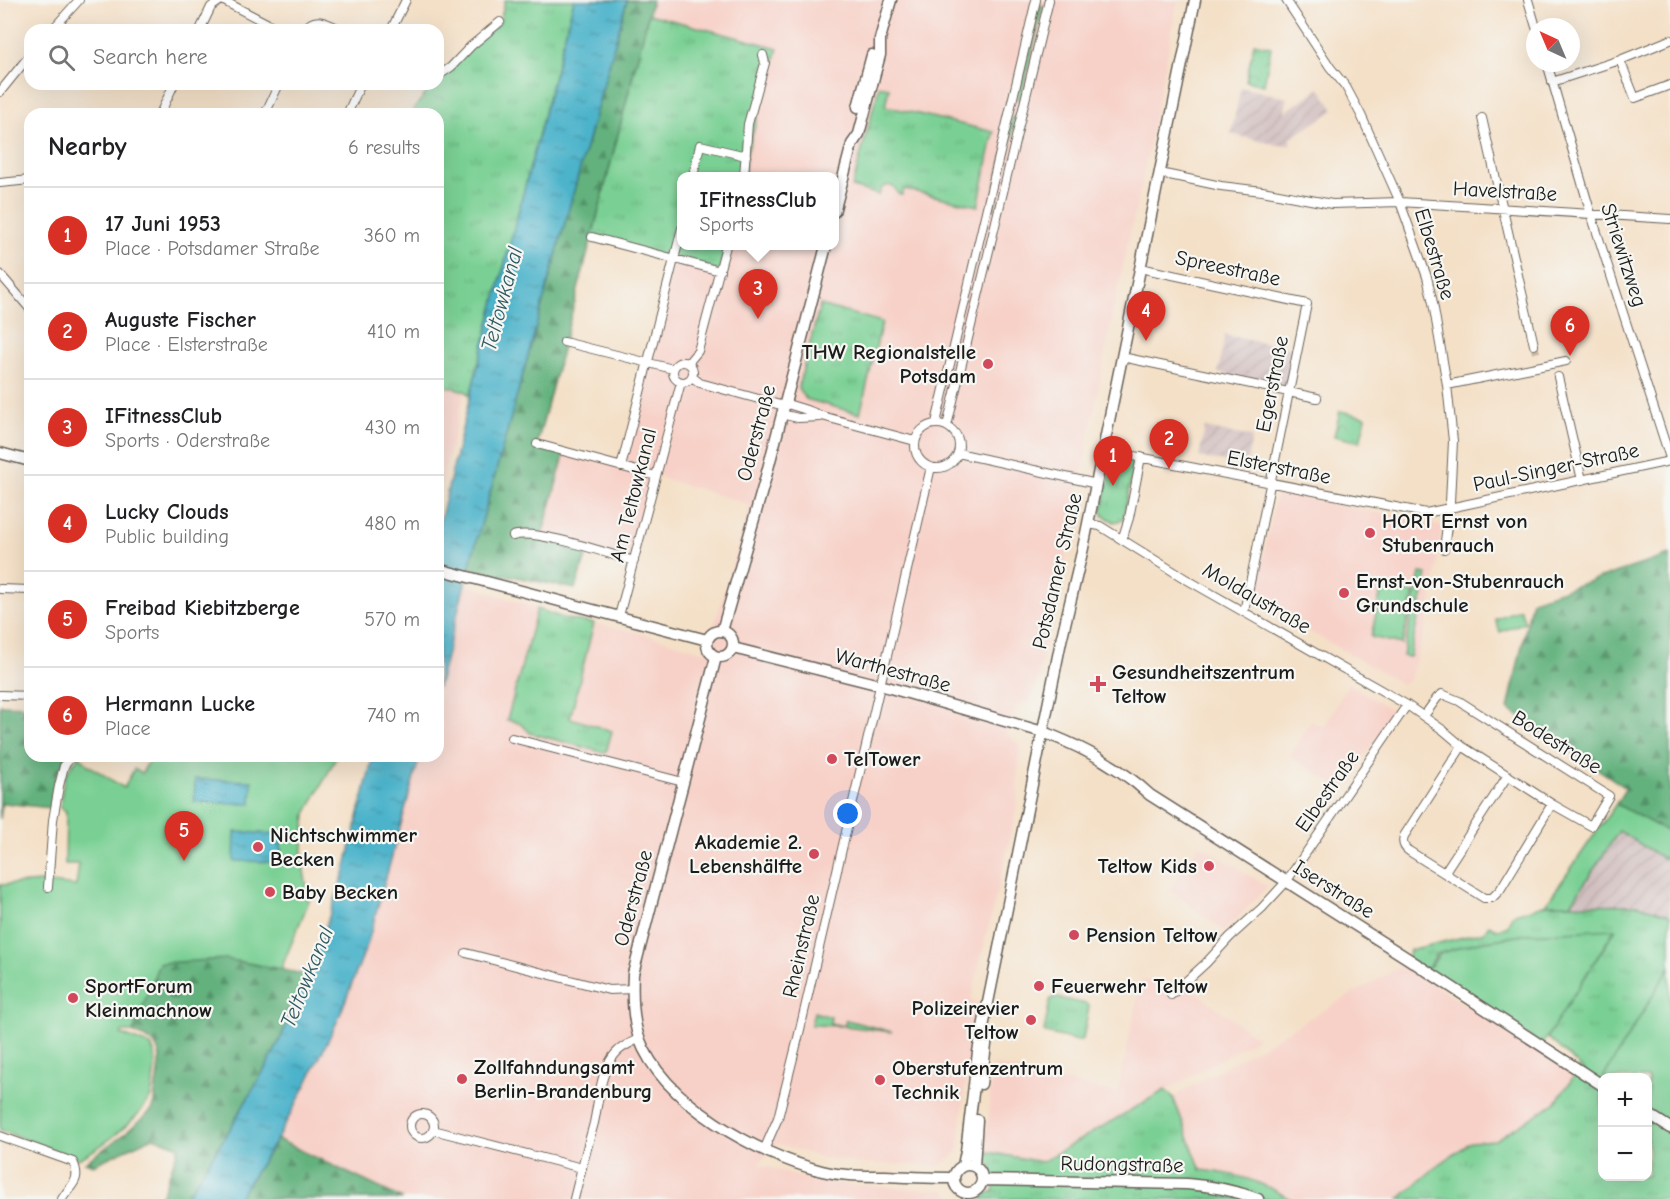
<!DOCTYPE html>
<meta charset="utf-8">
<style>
:root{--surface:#fff;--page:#f2f2f2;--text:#202124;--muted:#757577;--line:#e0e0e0;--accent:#d93025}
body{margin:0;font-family:"Comic Neue",sans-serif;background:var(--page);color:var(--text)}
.controls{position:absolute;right:18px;bottom:18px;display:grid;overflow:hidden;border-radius:12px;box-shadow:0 6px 24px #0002}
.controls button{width:54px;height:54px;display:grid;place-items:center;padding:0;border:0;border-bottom:2px solid var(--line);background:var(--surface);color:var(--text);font:30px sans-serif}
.compass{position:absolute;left:1526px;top:18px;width:54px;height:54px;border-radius:50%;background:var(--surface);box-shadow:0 6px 24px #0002;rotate:316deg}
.you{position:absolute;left:848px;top:814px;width:21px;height:21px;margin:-15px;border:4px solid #fff;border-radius:50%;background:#1a73e8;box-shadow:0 0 0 9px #1a73e833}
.badge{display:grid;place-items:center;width:39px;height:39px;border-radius:50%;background:var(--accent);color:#fff;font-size:20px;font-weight:700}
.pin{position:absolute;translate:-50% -50px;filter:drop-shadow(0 2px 3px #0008)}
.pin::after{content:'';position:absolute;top:32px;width:21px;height:18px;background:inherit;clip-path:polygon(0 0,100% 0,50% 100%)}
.popup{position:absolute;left:677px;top:172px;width:162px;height:78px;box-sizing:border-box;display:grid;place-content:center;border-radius:12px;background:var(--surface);filter:drop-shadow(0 2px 4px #0005);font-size:20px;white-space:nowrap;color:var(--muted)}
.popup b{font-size:22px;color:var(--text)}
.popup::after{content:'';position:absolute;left:50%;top:100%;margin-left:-12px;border:12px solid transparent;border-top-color:var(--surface)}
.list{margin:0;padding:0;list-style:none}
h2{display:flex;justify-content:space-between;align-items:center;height:78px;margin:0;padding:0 24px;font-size:26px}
h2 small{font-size:20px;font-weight:400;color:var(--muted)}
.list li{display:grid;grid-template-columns:39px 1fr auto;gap:18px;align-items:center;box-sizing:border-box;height:96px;padding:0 24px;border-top:2px solid var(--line)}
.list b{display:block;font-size:22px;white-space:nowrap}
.list p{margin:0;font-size:20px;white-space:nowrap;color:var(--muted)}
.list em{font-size:20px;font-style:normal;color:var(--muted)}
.icon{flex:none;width:33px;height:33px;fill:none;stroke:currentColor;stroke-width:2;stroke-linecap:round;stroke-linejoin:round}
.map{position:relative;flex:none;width:1670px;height:1199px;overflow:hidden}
.search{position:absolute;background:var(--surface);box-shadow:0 6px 24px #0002;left:24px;top:24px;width:420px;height:66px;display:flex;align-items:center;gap:15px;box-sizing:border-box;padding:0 21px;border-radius:18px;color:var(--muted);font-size:22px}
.panel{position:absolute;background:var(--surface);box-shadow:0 6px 24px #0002;left:24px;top:108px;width:420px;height:654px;border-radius:18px}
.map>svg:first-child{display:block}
.built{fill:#f7d1c8}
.industrial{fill:url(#industrial-furrows)}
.grass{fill:url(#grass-tufts);stroke:#4b7658;stroke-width:1.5}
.forest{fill:url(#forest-firs);stroke:#40674d;stroke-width:1.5}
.park{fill:url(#park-crowns);stroke:#4b7658;stroke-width:1.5}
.garden{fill:#7ad094;stroke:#4b7658;stroke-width:1.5}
.water{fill:url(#water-ripples);stroke:#346873;stroke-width:1.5}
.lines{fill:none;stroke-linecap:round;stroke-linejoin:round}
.street-tunnel{stroke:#c9b9a5;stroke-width:8;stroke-dasharray:8 4;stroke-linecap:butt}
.street-casing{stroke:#686158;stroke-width:10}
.secondary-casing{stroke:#686158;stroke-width:13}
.street{stroke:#fff;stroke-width:8}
.secondary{stroke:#fff;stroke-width:10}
.poi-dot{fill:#d1495b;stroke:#f6f6f2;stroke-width:2}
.labels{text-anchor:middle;stroke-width:4.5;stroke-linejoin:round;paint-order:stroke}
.street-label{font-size:21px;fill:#1c1c1c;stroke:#f6f6f2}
.poi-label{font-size:21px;font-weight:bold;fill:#1c1c1c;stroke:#f6f6f2;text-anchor:start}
.water-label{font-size:22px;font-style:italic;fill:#2f5862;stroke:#f6f6f2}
</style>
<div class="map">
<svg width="1670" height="1199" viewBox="0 0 1670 1199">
<defs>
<pattern id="industrial-furrows" width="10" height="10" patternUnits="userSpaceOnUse" patternTransform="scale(1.5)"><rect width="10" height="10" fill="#d2bfc0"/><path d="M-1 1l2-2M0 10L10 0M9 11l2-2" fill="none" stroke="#b4a4a4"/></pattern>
<pattern id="grass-tufts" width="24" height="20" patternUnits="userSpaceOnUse" patternTransform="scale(1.5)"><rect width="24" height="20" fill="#7ad094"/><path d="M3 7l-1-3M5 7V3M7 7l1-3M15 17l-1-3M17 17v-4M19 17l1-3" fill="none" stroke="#69b27f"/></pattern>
<pattern id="forest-firs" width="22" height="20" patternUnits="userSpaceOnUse" patternTransform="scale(1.5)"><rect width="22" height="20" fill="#63b27e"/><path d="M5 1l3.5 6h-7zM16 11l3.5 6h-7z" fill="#519066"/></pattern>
<pattern id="park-crowns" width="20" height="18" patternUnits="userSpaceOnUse" patternTransform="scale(1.5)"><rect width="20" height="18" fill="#7ad094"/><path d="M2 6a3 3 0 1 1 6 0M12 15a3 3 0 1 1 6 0" fill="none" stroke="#69b27f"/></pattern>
<pattern id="water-ripples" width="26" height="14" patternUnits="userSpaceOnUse" patternTransform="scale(1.5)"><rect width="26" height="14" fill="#4bb3ca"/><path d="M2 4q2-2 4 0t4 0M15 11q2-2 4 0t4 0" fill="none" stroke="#3e91a3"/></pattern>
</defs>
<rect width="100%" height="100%" fill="#f6f6f2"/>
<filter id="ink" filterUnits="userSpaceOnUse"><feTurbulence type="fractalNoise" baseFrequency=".0167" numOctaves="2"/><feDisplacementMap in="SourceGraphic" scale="12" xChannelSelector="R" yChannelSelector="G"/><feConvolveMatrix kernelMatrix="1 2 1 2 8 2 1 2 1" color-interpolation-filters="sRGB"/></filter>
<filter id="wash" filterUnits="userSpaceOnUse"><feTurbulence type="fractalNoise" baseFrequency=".008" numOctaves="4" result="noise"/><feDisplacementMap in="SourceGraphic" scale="24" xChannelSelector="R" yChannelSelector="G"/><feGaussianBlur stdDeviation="1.35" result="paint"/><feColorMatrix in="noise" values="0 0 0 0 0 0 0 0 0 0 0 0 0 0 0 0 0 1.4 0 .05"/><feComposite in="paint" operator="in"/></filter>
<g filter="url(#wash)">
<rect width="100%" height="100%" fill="#f4e0c7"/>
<!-- built -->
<path class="built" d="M652,0H1178L1142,181L1117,292L1058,599L1051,616L1039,674L1031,699L1016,705L1007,735L1021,745L1017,779L1019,793L1011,834L971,999L978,1003L968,1062L958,1151L943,1164L939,1166L857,1163L820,1157L778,1144L758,1164L815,1182L898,1188L944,1190L954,1199H403L277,1139L304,1089L338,1020L368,942L420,756H438V688L465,584L560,616L640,633L706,652L750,505L656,476L634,561L542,536L565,452L620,466L675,258L726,246H834V176H744L746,156L778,48L648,14Z
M438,384L465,391L438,495Z
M1277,492L1442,526L1434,587L1426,625L1410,680L1402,684L1254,600Z
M1348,684L1394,711L1343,790L1290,757L1311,721L1324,727Z
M1199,844L1268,887L1224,931L1170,890Z
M1403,965L1575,1075L1555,1103L1495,1140L1471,1142L1437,1166L1399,1199H1290L1278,1192L1231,1174L1201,1170L1173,1097Z
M1177,978L1257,1038L1042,1162L982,1151L988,1120L993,1065L1117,1093L1142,979L1168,986Z"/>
<!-- industrial -->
<path class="industrial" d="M1241,87L1287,98L1285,112L1320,88L1334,110L1291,138V145H1278L1231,134Z
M1225,335L1293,349L1285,387L1218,373Z
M1205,428L1252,437L1246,466L1199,457Z
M1619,831L1663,858L1670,850V915L1639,905L1571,904Z"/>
<!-- grass -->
<path class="grass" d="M505,0H574L470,396L465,391L438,384V114H410L433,84H438V78L500,22Z
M1041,5L1043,7L1021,98L1018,100L1016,97L1039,6Z
M648,14L778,48L746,156L744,176H682V246H726L720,271L592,237Z
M879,86L889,88L885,106L994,132L978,206L904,189L902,195L898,194C895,185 888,183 881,189L879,195L852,187Z
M1014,116L1016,119L995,206L993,210L991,209V205L1012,118Z
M820,305L882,322L860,414L806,399L798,388Z
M1128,459L1134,465L1123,520L1114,522L1103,515L1102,509L1113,460Z
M537,609L566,619L594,623L570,718L612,731L606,753L530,733C523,725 518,721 507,720Z
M1546,904L1639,905L1670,915V967L1600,1083L1602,1085V1176H1648V1114L1670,1128V1196L1668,1199H1399L1437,1166L1471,1142L1495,1140L1555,1103L1575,1075L1578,1068L1593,1078L1547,1037L1615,930L1529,934L1475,943L1437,954L1426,971L1407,958L1410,950L1484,932L1489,925L1496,929L1507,927L1512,915Z
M1053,997L1086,1004L1089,1007L1083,1039L1078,1041L1046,1033L1044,1032L1050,1000Z
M814,1012L831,1017L830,1023L844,1026L846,1020L892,1032L845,1026L811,1025Z
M1165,1090L1173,1097L1201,1170C1237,1174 1259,1180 1290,1199H982L986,1194L994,1191L992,1167L983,1158L982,1151L1042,1162Z"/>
<!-- forest -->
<path class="forest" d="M627,0H652L592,237L537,444L565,452L542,536L589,548L575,589L511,576H500L469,568Z
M1670,555V833L1616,804L1626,788L1508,709L1532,600Z
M0,705L30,706V756H68C54,774 53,787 51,808L2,803L0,819Z
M226,959L309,975L274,1053L230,1129L185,1199H158L163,1192L179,1147L153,1137L93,1165L85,1162L122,1136L153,1109L160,1057C157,1041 146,1038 133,1032L159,963Z
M277,1139L403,1199H238Z"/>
<!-- park -->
<path class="park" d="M1254,43L1271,47L1264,85L1246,81Z
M1340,411L1366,417L1360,442L1334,436Z"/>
<!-- garden -->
<path class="garden" d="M1420,573L1427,574L1410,657L1403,656Z
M1382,586L1414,593L1402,644L1371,637Z
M1520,609L1525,622L1500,632L1495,619Z
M80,756L88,765L124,788L134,769L142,773L151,756H337L306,814L302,858L309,901L281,969L226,959L159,963L133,1032H122L121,1034L151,1046C157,1056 156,1063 154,1073C153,1081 153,1094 149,1100C135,1122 101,1148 78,1159L0,1130V885L42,882L76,886L79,864H65L66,811L60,808C63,784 62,773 80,756Z
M1616,804L1670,833V850L1664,859L1619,831L1571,904H1546Z
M1615,929L1542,1045L1426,971L1441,953L1475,943L1529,934Z
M1670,967V1128L1648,1114V1078H1603Z"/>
<!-- water -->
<path class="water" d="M574,0H627L469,568L438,688V530L470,396Z
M373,756H420L368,942L338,1020L304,1089L277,1139L238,1199H185L230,1129L274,1053L309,975L345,870Z
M195,779L252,781L251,804L194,802Z
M235,832L282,834L280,862L234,861Z"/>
</g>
<g filter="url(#ink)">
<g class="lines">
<!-- street-tunnel -->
<path class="street-tunnel" d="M1534,345L1537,356"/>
<defs>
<path id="street" d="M222,0L280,30
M1286,0L1330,67L1346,87L1361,115L1400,202L1427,277L1433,303L1447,385L1453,441L1450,502L1444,549
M1528,0L1536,27
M52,30L79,0
M200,30L211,7L221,0
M305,30C314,14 329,24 341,30
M391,30L406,0
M1620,60L1635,98L1670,85
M1547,63L1591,214L1670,458
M438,76L451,67L471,46L500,22
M1552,82L1620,60L1670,40
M0,92L30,55
M160,114L174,84
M265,114L279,84
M347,114L361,84
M1482,118L1534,345
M1160,173L1221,186L1262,191L1332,204L1400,202L1670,219
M693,176L700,145L746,156
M744,176L748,124L765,63L763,55
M0,183L30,180
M592,237L720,271
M1140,268L1307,304L1244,612
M0,274L30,309
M564,342L673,369
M1122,357L1317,398
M673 372a10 10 0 1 1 20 0a10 10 0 1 1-20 0Z
M688,363L698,351L726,246
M692,377L700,383L784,406
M1558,377L1582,480
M1447,385L1566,361
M784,403L810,411L822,416L915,441
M781,414L798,418L820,417
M936,423L1036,0
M915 446a22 22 0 1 1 44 0a22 22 0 1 1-44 0Z
M947,426L1049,0
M537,444L656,476
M1103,450L1426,513L1670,461
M958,453L1097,484
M621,467L682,228
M1088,524L1100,526L1184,578L1407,705L1443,730L1462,746L1552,804L1591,826L1609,796L1459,701L1442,694L1437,698L1424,716
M513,536C534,528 609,554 634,561
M1122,540L1129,518L1141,457
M0,589L30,590
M619,616L681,382
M0,695L30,696
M512,738L683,782
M1462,746L1404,836C1402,843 1403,847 1409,851L1484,898H1492L1500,890L1552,804
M1444,873L1508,775
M48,887L53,820L59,786L64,766L72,756
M466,953L609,990L632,989
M1171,995L1206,963L1230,937L1262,908L1286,882L1407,705
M410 1126a12 12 0 1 1 24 0a12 12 0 1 1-24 0Z
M433,1130L582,1168
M0,1136L73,1162C82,1181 71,1184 62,1199
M764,1150L778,1118L798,1038L931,467
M574,1199C580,1174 587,1148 594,1123C599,1100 600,1070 616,1053C622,1046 631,1043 640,1038"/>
<path id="secondary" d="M858,107L872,55
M834,212L852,144L859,134L874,77L880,55V39L891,0
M0,453L30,461
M438,569L707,640
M707 644a13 13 0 1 1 26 0a13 13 0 1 1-26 0Z
M722,631L765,480L826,246
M733,648L880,685L1043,732C1080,746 1120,767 1150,795L1407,958L1602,1085
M716,657L633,974C632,995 632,1017 639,1038C663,1103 758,1155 822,1171C842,1176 864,1176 885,1176C908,1177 931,1178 954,1178
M981,1084L987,1037
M1648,1114L1670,1128
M954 1179a14 14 0 1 1 28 0a14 14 0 1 1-28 0Z
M963,1165L966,1151L978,1052L1061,641L1083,548L1195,0
M974,1166L977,1120
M982,1180L1187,1184C1212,1186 1234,1190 1258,1199"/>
</defs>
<!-- street casing -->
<use href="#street" class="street-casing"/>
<!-- secondary casing -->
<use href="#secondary" class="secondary-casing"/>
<!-- street -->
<use href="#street" class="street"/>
<!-- secondary -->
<use href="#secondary" class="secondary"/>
</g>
</g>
<!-- markers -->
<g class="poi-dot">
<circle cx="988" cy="364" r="6"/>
<circle cx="1370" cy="533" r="6"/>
<circle cx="1344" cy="593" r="6"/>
<path d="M1095 675h6v6h6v6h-6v6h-6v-6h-6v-6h6z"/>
<circle cx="832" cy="759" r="6"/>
<circle cx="258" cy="847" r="6"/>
<circle cx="814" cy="854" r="6"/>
<circle cx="1209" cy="866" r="6"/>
<circle cx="270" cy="892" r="6"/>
<circle cx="1074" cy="935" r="6"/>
<circle cx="1039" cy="986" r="6"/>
<circle cx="73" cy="998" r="6"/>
<circle cx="1031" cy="1020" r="6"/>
<circle cx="462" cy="1079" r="6"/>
<circle cx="880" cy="1080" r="6"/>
</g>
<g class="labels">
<!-- street labels -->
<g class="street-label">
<text transform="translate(1505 191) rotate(3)" y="7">Havelstraße</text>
<text transform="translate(1435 254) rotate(73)" y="7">Elbestraße</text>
<text transform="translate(1624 255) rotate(72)" y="7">Striewitzweg</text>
<text transform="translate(1228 268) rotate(12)" y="7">Spreestraße</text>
<text transform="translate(1272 384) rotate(-79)" y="7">Egerstraße</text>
<text transform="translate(756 433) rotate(-75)" y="7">Oderstraße</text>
<text transform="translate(1279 467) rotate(11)" y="7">Elsterstraße</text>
<text transform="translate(1556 467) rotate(-12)" y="7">Paul-Singer-Straße</text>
<text transform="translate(633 495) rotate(-76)" y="7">Am Teltowkanal</text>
<text transform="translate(1057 571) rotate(-77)" y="7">Potsdamer Straße</text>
<text transform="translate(1257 598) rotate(30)" y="7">Moldaustraße</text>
<text transform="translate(893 670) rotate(15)" y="7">Warthestraße</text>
<text transform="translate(1557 742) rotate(32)" y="7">Bodestraße</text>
<text transform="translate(1327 791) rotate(-55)" y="7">Elbestraße</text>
<text transform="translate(1334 889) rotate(32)" y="7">Iserstraße</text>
<text transform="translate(633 898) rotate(-75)" y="7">Oderstraße</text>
<text transform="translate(801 946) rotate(-77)" y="7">Rheinstraße</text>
<text transform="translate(1122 1164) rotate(1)" y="7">Rudongstraße</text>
</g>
<!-- poi labels -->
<g class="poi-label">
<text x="976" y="359" text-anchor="end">THW Regionalstelle<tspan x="976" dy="24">Potsdam</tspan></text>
<text x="1382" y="528">HORT Ernst von<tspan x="1382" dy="24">Stubenrauch</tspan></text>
<text x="1356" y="588">Ernst-von-Stubenrauch<tspan x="1356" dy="24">Grundschule</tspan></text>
<text x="1112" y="679">Gesundheitszentrum<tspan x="1112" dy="24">Teltow</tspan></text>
<text x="844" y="766">TelTower</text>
<text x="270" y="842">Nichtschwimmer<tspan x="270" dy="24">Becken</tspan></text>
<text x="802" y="849" text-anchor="end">Akademie 2.<tspan x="802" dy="24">Lebenshälfte</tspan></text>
<text x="1197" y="873" text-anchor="end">Teltow Kids</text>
<text x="282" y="899">Baby Becken</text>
<text x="1086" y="942">Pension Teltow</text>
<text x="85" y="993">SportForum<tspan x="85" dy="24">Kleinmachnow</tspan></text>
<text x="1051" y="993">Feuerwehr Teltow</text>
<text x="1019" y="1015" text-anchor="end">Polizeirevier<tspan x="1019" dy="24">Teltow</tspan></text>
<text x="474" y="1074">Zollfahndungsamt<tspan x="474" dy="24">Berlin-Brandenburg</tspan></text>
<text x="892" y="1075">Oberstufenzentrum<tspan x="892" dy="24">Technik</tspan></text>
</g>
<!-- water labels -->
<g class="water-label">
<text transform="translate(501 299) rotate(-75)" y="8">Teltowkanal</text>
<text transform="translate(306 977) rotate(-68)" y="8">Teltowkanal</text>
</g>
</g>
</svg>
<div class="controls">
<button>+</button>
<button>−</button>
</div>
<svg class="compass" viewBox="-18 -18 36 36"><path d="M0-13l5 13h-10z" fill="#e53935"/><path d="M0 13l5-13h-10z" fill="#757577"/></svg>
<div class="you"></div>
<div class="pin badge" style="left:1113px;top:486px">1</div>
<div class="pin badge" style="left:1169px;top:469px">2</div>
<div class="pin badge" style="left:758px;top:319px">3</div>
<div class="popup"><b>IFitnessClub</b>Sports</div>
<div class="pin badge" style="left:1146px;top:341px">4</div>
<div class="pin badge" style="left:184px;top:861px">5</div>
<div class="pin badge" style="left:1570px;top:356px">6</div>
<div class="search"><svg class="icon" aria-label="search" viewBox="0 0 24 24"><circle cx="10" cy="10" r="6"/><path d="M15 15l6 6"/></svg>Search here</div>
<section class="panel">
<h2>Nearby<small>6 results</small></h2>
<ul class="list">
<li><span class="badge">1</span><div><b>17 Juni 1953</b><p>Place · Potsdamer Straße</p></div><em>360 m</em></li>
<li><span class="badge">2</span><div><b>Auguste Fischer</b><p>Place · Elsterstraße</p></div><em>410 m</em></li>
<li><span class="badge">3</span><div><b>IFitnessClub</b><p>Sports · Oderstraße</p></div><em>430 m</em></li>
<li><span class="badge">4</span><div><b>Lucky Clouds</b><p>Public building</p></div><em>480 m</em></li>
<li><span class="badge">5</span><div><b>Freibad Kiebitzberge</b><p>Sports</p></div><em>570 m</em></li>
<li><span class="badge">6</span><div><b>Hermann Lucke</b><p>Place</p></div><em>740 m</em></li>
</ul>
</section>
</div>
